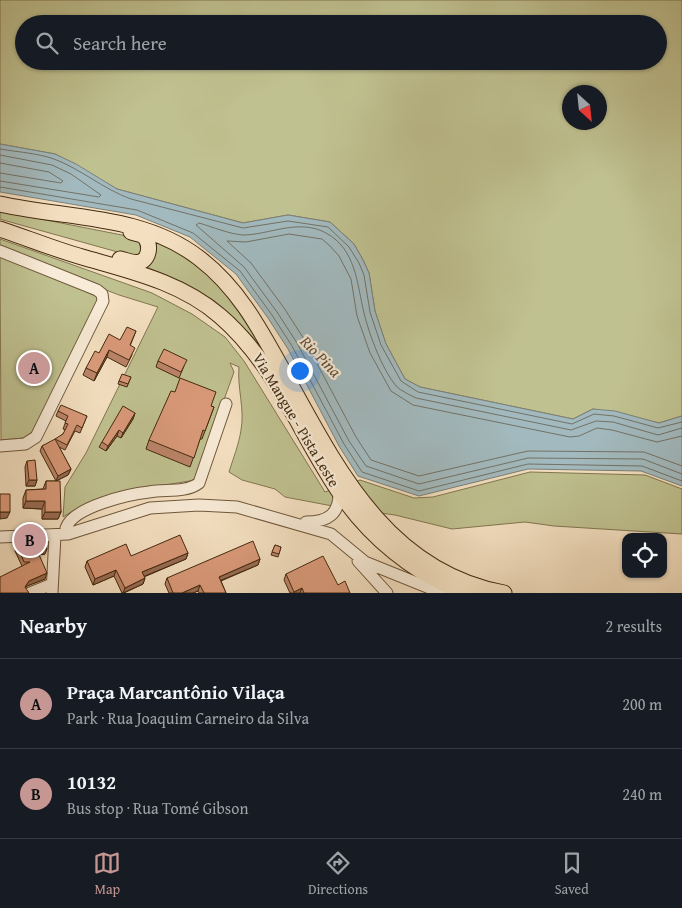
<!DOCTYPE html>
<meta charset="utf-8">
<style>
:root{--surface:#171b24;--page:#242831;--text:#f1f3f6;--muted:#9ea1a6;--line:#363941;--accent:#c59692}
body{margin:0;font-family:"Gentium Book Plus",serif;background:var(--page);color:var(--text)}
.controls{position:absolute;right:15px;bottom:15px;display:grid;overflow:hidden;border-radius:10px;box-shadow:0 1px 4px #0004}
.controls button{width:45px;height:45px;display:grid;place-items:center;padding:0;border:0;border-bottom:1px solid var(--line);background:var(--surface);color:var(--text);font:25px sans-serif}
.compass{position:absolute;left:562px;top:85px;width:45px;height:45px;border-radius:50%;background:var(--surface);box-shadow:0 1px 4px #0004;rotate:153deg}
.you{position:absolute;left:299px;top:370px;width:18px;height:18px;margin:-12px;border:4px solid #fff;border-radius:50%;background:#1a73e8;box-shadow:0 0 0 8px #1a73e833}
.badge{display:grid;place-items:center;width:32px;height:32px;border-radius:50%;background:var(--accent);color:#111;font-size:16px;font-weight:700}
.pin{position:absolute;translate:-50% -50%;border:2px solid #fff;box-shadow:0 1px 5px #0006}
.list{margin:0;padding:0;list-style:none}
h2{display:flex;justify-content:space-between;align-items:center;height:65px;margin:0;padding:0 20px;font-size:21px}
h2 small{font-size:16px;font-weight:400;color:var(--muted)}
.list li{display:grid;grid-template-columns:32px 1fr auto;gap:15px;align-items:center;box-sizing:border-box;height:90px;padding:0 20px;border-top:1px solid var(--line)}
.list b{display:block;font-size:19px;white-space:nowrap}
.list p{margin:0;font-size:16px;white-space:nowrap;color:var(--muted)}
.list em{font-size:16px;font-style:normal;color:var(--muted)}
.icon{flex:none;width:28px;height:28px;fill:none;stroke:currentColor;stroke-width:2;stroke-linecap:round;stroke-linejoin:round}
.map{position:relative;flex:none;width:682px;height:593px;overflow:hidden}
.search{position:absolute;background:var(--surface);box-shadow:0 1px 4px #0004;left:15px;right:15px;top:15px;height:55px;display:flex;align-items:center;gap:12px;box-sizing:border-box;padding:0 18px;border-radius:28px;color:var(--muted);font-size:19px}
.sheet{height:245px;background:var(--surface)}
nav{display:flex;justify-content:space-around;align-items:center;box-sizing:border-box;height:70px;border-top:1px solid var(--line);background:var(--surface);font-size:14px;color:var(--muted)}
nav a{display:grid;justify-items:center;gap:2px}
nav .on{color:var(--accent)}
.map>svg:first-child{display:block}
.green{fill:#c0c190;stroke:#82764f;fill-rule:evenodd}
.water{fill:#a2babf;stroke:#7c8078}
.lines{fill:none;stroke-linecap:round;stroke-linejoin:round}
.shore{stroke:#737266;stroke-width:1}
.minor-casing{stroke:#70583b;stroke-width:13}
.major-casing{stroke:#442a0e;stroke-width:17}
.minor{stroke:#f8ebd7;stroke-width:11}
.major{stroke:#f4e0c1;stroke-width:15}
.wall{fill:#bb8469;stroke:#442a0e}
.shaded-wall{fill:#996c55;stroke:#442a0e}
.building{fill:#da9a7a;stroke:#442a0e}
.labels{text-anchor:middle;stroke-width:4.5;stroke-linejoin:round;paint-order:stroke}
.street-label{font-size:15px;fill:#442a0e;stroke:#f8ebd7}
.water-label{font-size:16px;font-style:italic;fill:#5c4e3a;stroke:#f8ebd7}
</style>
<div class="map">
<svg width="682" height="593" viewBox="0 0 682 593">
<rect width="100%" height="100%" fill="#f4e0c1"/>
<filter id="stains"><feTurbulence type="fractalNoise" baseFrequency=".004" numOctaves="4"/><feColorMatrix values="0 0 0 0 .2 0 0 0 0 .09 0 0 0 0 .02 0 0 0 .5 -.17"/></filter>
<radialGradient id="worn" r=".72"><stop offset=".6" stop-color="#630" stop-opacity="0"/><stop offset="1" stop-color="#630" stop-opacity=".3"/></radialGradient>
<!-- green -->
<path class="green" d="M0,0H682V416L659,423L593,409L573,419L420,387L405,379L386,344L375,311L369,273L363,260L354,244L330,222L288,215L243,223L117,189L55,154L0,144ZM24,24H658V61H24ZM570,92H600V122H570Z
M0,211L122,235L138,240L143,245L140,254L132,256L3,220L0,219Z
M0,239L152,293L192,314L225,337L244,361L325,492L360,480L414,498L433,497L530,472L645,475L682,489V534L554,526L525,522L452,529L395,515L343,508L285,497L275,489L242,480L229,472C233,459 239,444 241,430C245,409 237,388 239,367L230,363L234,372L195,480C151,488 102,491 63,517L65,487L86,453L158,307L119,295L0,249Z
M156,240L185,255L223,287L270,357C236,314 197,286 146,267L155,255Z
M0,252L100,298L35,430L23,438L1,440Z"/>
<!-- water -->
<path class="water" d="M0,144L55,154L76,164L117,189L243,223L288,215L330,222L354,244L363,260L369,273L375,311L386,344L405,379L420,387L573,419L593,409L615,411L659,423L682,416V486L641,471L528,469L419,496L358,476L339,446L288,349L268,318L236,274L190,237L136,215L0,192Z"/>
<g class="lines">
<!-- shore -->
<path class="shore" d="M0,149C17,152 37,153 54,159C81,169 103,189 131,199L243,228L288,221L328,227L349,247L359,263L364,275L370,312L381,345L401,381L418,392L572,424L594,414L614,416L658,428L682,422
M0,155L52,165L71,174L101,195L99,197L0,181
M0,163L49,172L63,181L61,183L0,173
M0,187L137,210L193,233L240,271L272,315L292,346L344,444L362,472L419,491L528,464L642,466L682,481
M682,428L658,435L613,422L596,421L571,430L416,398C410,395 401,391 396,386C382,369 369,334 364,313C357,284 356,249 326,233C299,218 269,235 243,235C229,234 213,227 199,223L196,225L244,267L277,312L297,343L349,441L366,466L419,484L528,458L643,459L682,474
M682,436L657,442L612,430L597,428L579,436L570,437L413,405L391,391L370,353L357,316L351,279L339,256L330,246L322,239L289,234L246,242L227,241L251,263L284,308L304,339L356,437L371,460L419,476L528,451L644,452L682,466"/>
<defs>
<path id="minor" d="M0,251L97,290L102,294L103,301L36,437L25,444L0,446
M306,522C328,522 340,514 339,491
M68,534L66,528C73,507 129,494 149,492C165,489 186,493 199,483L226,404
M0,537L68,534L150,508L199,505L237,507L331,534L365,562L442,593
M358,561L387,593
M30,593L52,584
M52,593L55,535"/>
<path id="major" d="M0,204C67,219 142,214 199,258C240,289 262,333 287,378C338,471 389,572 504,593
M0,229C27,238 54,249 82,257C130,271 181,282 220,316C275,363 299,432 338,490C368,536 415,575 466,593
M120,259C126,260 133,264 140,262C150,259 152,241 142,235C139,234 134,233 131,232"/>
</defs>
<!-- minor casing -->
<use href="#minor" class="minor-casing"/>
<!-- major casing -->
<use href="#major" class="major-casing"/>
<!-- minor -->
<use href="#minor" class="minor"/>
<!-- major -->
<use href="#major" class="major"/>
</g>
<!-- wall -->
<path class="wall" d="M136,331L130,346L132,355L126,367L107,357L94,381L83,375L86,368L99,353Z
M158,361L184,366L179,378L156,367Z
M131,377L127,387L118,384L119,381Z
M211,406L214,407L202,439H200L190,467L146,449L149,440Z
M58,411L87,416L80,433L75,431L65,450L59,447L71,469L68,475L56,481L61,512L58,519H42V509L23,508V498L26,490L43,489L46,481H56L40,451L42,446L55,440L63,434L66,430L63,429L66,421L56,416Z
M135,413L133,419L121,438L117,436L106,451L99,447L102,442Z
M27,461L37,480L35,486H26L25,467Z
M17,545L45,554L39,555L45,579L27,586L25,588L0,593L22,566L15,551Z
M275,545L281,547L278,557L271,555Z
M188,553L186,559L144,577L145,578L143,584L124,593H122L114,576L93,585L85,567L87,561Z
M260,559L258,565L221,581L226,593H199L198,591L193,593H169L165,584L167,578Z
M286,574L338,585L350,593H290L284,580Z"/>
<!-- shaded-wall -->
<path class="shaded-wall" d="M109,350L107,357L94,381L97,373Z
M135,413L133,419L121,438L123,433Z
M119,430L117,436L106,451L108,446Z
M71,469L68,475L56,481L58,476Z
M29,480H37L35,486H26Z
M26,501H45L42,509L23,508Z
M0,512H10L7,518L0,519Z
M45,512H61L58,519H42Z
M47,549L45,554L35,555L37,550Z
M188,553L186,559L140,578L142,572Z
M260,559L258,565L217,582L219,577Z
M116,570L114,576L93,585L95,579Z
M47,573L45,579L27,586L23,592L25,587L29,581Z
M145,578L143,584L123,593L125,588Z
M200,585L198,591L193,593H182Z
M302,588L300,593H294V592Z"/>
<!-- building -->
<path class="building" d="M127,327L136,331L130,345L135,348L129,360L109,350L97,373L86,368L95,351L99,353L109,334L120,340Z
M164,349L187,360L181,372L158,361Z
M122,374L131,377L128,384L119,381Z
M180,378L216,392L211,406L214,407L205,431L203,430L194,458L149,440L171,391L175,392Z
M61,405L87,416L82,428L77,425L67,445L55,439L63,434L68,424L65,423L68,416L58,411Z
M123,406L135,413L123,433L119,430L108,446L102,442Z
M55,439L71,469L58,476L42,446Z
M35,460L37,480H29L27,461Z
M46,481H60L61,512H45V501H26V490L46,489Z
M0,494H10V512H0Z
M180,535L188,553L142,572L145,578L125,588L116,570L95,579L87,561L126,544L131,556Z
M29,540H46L47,549L37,550L47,573L29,581L25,587L29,593H0V577L30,562H24L17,545Z
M253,541L260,559L219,577L226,593H204L200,585L182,593H173L167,578Z
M275,545L281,547L279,554L272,552Z
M323,556L338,585L345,581L350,593H304L302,588L294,592L286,574Z"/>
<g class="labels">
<!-- street labels -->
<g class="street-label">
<text transform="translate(296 420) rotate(59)" y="5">Via Mangue - Pista Leste</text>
</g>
<!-- water labels -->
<g class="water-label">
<text transform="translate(321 356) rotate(46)" y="6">Rio Pina</text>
</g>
</g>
<rect width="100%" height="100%" filter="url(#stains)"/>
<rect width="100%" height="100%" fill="url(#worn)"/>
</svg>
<div class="controls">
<button><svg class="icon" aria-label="locate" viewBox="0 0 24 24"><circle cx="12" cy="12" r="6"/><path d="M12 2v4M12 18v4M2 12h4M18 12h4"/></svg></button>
</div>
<svg class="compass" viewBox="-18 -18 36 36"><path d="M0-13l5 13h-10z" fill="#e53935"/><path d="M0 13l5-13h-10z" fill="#9ea1a6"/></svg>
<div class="you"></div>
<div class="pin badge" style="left:34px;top:368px">A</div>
<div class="pin badge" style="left:30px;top:540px">B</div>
<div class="search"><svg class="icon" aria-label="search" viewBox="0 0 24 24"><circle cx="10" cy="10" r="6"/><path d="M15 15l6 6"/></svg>Search here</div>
</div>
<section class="sheet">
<h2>Nearby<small>2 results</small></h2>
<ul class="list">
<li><span class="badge">A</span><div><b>Praça Marcantônio Vilaça</b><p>Park · Rua Joaquim Carneiro da Silva</p></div><em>200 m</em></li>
<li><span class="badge">B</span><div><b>10132</b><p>Bus stop · Rua Tomé Gibson</p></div><em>240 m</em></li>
</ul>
</section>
<nav>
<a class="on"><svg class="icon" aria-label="map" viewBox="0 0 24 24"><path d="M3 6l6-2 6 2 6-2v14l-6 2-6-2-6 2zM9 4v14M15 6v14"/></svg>Map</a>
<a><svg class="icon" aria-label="directions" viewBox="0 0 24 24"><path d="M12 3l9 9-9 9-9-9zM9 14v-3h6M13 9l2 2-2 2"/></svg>Directions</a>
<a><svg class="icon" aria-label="saved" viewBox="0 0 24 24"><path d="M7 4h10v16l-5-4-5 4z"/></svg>Saved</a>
</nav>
